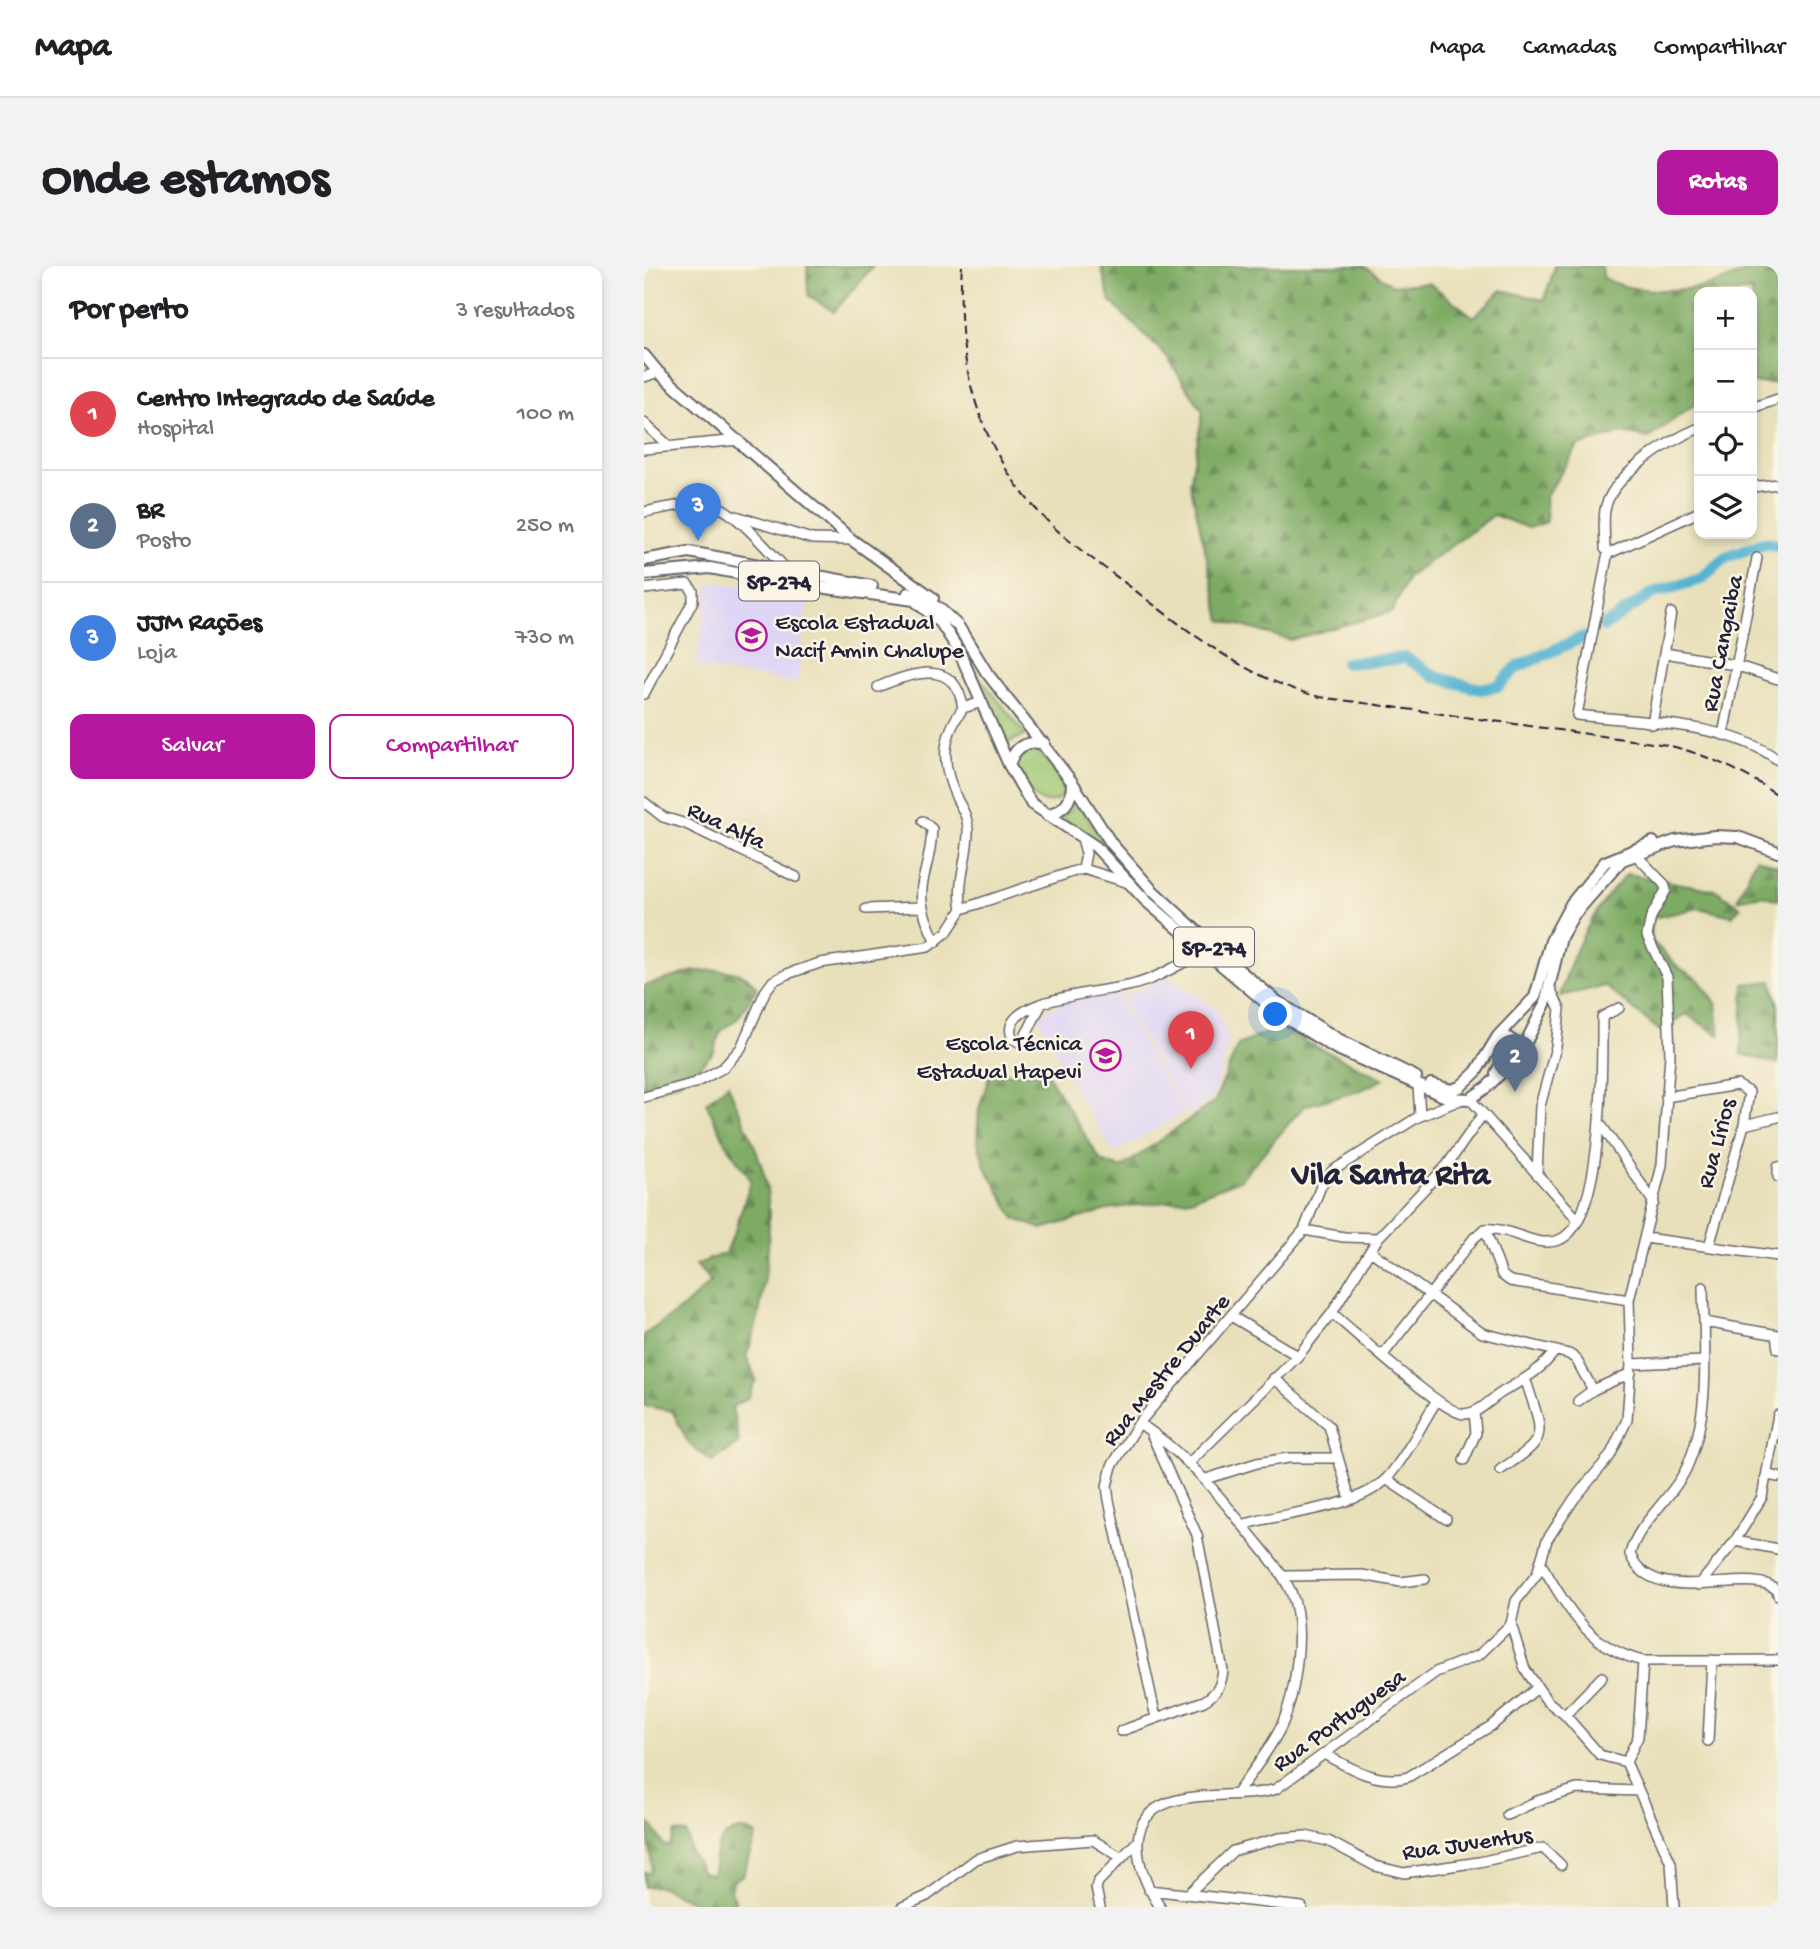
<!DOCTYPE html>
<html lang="pt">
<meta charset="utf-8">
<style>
:root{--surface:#fff;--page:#f2f2f2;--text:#202124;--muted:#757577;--line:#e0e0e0;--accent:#b5179e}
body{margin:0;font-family:"Gochi Hand",sans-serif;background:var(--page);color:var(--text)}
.controls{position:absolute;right:21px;top:21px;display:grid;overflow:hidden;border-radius:14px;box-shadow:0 4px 10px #0003}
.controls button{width:63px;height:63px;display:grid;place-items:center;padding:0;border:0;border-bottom:2px solid var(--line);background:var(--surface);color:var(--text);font:35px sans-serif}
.you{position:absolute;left:632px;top:749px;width:24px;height:24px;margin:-18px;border:5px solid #fff;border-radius:50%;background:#1a73e8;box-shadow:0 0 0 10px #1a73e833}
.badge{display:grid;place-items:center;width:46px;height:46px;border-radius:50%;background:var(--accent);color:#fff;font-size:23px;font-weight:700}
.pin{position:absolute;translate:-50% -58px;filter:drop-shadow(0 2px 4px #0008)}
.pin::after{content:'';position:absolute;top:37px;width:24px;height:21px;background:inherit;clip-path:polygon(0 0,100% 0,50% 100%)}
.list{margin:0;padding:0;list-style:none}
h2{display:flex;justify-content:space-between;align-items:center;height:91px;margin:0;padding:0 28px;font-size:30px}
h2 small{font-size:23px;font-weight:400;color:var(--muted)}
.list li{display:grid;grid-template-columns:46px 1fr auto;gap:21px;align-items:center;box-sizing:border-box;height:112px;padding:0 28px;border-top:2px solid var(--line)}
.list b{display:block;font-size:26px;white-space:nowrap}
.list p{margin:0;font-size:23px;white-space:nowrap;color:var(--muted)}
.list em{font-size:23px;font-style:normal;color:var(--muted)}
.actions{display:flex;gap:14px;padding:21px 28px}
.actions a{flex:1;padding:16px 0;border:2px solid var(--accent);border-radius:14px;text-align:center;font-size:24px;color:var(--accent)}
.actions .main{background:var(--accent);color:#fff}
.icon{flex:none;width:38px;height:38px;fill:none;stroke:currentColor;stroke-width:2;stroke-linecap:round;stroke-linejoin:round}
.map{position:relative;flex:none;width:1134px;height:1641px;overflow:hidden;border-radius:14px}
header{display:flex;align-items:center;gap:42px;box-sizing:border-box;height:98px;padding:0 35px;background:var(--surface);border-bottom:2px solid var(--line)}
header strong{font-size:33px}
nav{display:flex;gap:38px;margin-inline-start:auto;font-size:24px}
.intro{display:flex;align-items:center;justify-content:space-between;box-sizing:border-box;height:168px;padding:0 42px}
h1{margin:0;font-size:49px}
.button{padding:18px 32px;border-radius:14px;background:var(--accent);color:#fff;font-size:24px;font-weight:700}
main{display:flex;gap:42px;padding:0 42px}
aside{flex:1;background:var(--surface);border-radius:14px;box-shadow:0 4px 10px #0003}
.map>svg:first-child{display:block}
.built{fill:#dfd5f5}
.green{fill:#9ec672;stroke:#607456;stroke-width:2}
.forest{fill:url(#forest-firs);stroke:#506650;stroke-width:2}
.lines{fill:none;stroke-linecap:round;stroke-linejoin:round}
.river{stroke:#54b3d2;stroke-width:12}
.minor-casing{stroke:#676467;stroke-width:12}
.major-casing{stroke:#676467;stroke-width:14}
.minor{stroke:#fff;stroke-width:9}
.major{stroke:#fff;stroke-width:10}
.rail{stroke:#22223b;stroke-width:2;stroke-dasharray:10 5;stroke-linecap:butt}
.labels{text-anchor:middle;stroke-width:5;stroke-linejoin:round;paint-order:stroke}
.shield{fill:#fcf5e5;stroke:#63616e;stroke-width:2}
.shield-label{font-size:23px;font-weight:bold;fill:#22223b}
.poi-label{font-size:24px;fill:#22223b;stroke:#fcf5e5;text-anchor:start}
.street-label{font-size:24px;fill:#22223b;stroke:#fcf5e5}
.district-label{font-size:32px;font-weight:bold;fill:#22223b;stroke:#fcf5e5}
</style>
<header>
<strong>Mapa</strong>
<nav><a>Mapa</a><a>Camadas</a><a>Compartilhar</a></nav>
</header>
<div class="intro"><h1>Onde estamos</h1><a class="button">Rotas</a></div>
<main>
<aside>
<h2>Por perto<small>3 resultados</small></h2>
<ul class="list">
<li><span class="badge" style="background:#e0444e">1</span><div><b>Centro Integrado de Saúde</b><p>Hospital</p></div><em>100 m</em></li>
<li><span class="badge" style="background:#5c6f8a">2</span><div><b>BR</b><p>Posto</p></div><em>250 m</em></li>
<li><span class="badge" style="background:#3f7fe0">3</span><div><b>JJM Rações</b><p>Loja</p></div><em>730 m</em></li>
</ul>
<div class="actions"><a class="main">Salvar</a><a>Compartilhar</a></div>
</aside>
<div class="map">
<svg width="1134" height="1641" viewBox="0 0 1134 1641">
<defs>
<pattern id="forest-firs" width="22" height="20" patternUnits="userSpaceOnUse" patternTransform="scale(1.75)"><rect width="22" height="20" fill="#7eab64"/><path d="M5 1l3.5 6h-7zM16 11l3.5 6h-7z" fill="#678b54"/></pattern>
</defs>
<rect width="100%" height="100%" fill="#fcf5e5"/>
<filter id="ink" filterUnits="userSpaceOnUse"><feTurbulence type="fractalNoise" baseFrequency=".0143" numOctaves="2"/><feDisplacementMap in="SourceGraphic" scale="14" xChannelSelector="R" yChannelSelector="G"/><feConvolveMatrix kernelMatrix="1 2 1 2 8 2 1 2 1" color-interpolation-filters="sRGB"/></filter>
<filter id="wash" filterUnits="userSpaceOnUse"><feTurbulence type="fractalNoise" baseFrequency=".00686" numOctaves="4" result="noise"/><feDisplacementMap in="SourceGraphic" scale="28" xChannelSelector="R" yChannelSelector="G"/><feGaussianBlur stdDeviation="1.57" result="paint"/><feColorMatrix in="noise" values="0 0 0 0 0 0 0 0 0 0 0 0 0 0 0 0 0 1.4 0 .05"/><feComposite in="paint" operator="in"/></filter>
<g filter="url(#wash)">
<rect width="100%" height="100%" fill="#e8e0ba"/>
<!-- built -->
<path class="built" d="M64,317L156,323L168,332L163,336L154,417L52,401Z
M524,711L572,743L586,773L568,833L544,848L473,727L481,729Z
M470,727L541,846L470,887L434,830L394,750L426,734Z"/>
<!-- green -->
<path class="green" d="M327,400L382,469L365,476L363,480Z
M383,481C398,485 420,514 419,530C393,550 376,517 371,494Z
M431,532L460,578L414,550L427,545Z"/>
<!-- forest -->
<path class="forest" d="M163,0H229L190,46L164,29Z
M457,0H720L748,19L785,17L830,51L858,24L900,34L911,0H958L959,11C985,28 1036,26 1066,19C1094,12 1101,0 1134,1V117H1108V26H1055V135L1005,172L978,167L934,180L901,232L903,256L884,262L850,249L764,311L748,346L646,374L577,354L546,217L559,146L522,90L466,35Z
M1112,592L1134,600V634L1118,629L1093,634Z
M983,608L1072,624L1097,641L1088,650L1055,642L1008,652L1007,674L1034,701L1054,713L1072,737L1076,770L1042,748L1016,765L961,720L916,730C930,682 948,644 983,608Z
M50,705C73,705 100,700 113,722L94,752L76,766L70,786L53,802L35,816L0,829V720Z
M1128,715L1134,740V798L1097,788L1100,718Z
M633,762L740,813L715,825L660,840L596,914L547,933L470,942L398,963L371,953L341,900L333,873L335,843L346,808L402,806L457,895L477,902L571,835L594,779Z
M84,818C95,848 113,878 120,909C132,954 120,1048 102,1090L112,1113L104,1132L88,1141L95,1177L68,1196L45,1178L28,1145L0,1140V1069L40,1041L67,1016L52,999L81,987L91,965L107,914L85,883L62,837Z
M7,1558L20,1579L26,1580L31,1566L42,1567L47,1587L58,1606L68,1608C71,1601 70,1594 72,1586C77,1567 96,1558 112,1569L99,1609L90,1614L86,1624L91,1633L90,1641H60L16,1620L0,1621V1606L5,1607L8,1602L4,1563Z"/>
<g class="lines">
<!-- river -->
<path class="river" d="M960,360L1009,327L1057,313L1082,291L1120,277L1134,279
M702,397L762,392L792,411L836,423L854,420L873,401L939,371"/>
</g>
</g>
<g filter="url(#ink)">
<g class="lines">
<defs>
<path id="minor" d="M0,111L14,106
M1108,142L1134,133
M0,157L26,181
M0,183L95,174
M1108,221L1134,218
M0,246C21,242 45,236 66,238C89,241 127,288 145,306
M92,250L168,273L208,274
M961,283C961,271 959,257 961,244C967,209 1025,175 1055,162
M968,286L1055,246
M963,291L933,449C993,456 1085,456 1134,494
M0,323L43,318L49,325V335L0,428
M1021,387L1091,399L1134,413
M234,421C267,407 312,391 319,442
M1008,458L1027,347
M1079,469L1113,292
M0,536L19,551L42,558L152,611
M279,555L288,563C286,617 263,617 292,676
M438,572L442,587L439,603
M222,643L276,641
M318,643C312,615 325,590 324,563C324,551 318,543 313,533C297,499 297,472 319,442L338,436
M399,737C390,748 385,770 375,776L369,773C348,732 469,725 488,719C513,713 539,696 562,685
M774,820L776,849
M0,831L51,817L79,802L97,782L121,726L129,715L143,708L176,697L284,681L303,666L318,643L431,605L440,603L485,617
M1022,831L1093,819L1105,826L1100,859L1065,980
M826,833L934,954
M956,857L1010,937
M1100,859L1134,851
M1134,901V911
M893,908L896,840L912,781L916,743L905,720
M841,963L858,1009L866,1015L985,1034
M660,964L700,971L734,972
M1001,972L1134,990
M728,986L838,1067L925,1088L932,1093L949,1124
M1059,1021C1060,1080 1068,1147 1042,1203C1028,1233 994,1256 986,1288C1009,1345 1106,1298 1133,1324L1134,1329
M688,1047C708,1064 800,1148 820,1148C836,1147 844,1135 857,1127C878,1114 896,1106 911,1085
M587,1050L654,1090
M1060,1056L1134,1069
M1132,1069L1134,1083
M738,1090L830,972L841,963C866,960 891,983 915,974C961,956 958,794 958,751L975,742
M987,1098L1061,1095
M630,1112L685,1160L706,1233
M934,1135L949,1124L987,1107
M495,1157C537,1185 566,1218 597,1257C614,1279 635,1300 647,1326C662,1360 652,1427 637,1461C625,1485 608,1506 593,1527
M820,1194L832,1167L830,1146
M546,1196L654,1090L688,1047L734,972L803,899L839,848
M856,1204C906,1171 900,1171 882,1115
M1124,1209L1134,1211
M562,1213L613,1197L644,1192H694
M742,1213L802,1253
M598,1259C639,1246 716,1243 744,1211C764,1188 777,1159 793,1134
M1091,1275L1134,1283
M896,1296C924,1342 943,1381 999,1395L1134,1394
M639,1310L718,1309L757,1316L781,1313
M1055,1319L1091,1275L1118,1231L1134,1149
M921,1449L958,1411
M512,1452L465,1234L463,1220L468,1200L495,1157L660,964L677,920L688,905L774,851L816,834
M477,1465L560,1435C573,1427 577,1420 579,1405L553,1269L506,1165
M1064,1475L1068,1394
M682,1489C707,1503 736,1519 764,1511L847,1460L893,1422
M982,1496L956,1489L921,1449L903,1435L881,1403L867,1358L872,1335L893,1308L903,1274L930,1233L966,1190L983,1154L987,1098L985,1034L1018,899L1026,789L1023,711L1003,670L1007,651L1022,624L1020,618L992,589
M982,1496L1027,1597L1030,1641
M982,1496L994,1471L999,1395
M863,1549L893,1535L933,1523L995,1525
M505,1624L658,1641
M545,1627L589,1585L635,1572L661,1570L684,1575L731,1600L760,1607L835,1596L899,1582L917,1599
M258,1641L283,1630L332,1593L373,1580L449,1574L478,1592
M456,1641L452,1622L454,1616L494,1575
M516,1641C503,1621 493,1600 494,1576C497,1513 593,1537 632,1523L792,1406L835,1389L867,1358"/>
<path id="major" d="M0,89L14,106L208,274L289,332
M0,294L45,286L228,320
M0,308L66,302L146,317L270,334L297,357L315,385L365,499L387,537L452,581L502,635L635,748L691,782L804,832L826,833L843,821L876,788L901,738L917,671L929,650L978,594L1031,575L1071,570L1094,571L1134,586
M264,327L295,342L314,360L343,407L428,516L467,577L509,625L595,704L634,736L694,773L772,811
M365,499C371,481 380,475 400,477
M403,549C420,544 428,536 428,517
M852,807L870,776L860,769L854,775
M787,818L807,824L816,821L832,806L854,770L891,731L907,675L927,638L961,596L1009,576"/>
</defs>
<!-- minor casing -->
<use href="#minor" class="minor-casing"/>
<!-- major casing -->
<use href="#major" class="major-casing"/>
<!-- minor -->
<use href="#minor" class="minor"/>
<!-- major -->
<use href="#major" class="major"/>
<!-- rail -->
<path class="rail" d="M318,0C310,99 337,196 414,265C441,289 473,310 502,333C559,376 606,413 676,431L1023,479C1064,489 1098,505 1134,529"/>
</g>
</g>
<!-- icons -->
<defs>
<symbol id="school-ring" viewBox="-11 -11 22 22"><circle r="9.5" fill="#fcf5e5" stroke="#b5179e" stroke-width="1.5"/><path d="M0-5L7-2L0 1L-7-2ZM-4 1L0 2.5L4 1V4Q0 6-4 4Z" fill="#b5179e"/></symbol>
<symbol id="university-ring" viewBox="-11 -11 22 22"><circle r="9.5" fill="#fcf5e5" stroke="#b5179e" stroke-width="1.5"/><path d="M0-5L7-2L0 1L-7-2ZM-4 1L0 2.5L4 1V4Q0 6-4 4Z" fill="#b5179e"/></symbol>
</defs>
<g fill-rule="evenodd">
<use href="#school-ring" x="90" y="352" width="35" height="35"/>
<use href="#university-ring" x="444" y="772" width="35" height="35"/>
</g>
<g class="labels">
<!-- shield labels -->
<g class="shield">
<rect x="95" y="295.5" width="80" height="39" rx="5"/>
<rect x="530" y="661.5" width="80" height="39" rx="5"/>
</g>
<g class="shield-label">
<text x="135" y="323">SP-274</text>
<text x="570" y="689">SP-274</text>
</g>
<!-- poi labels -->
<g class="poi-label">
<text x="131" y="363">Escola Estadual<tspan x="131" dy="28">Nacif Amin Chalupe</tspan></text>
<text x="438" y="784" text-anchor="end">Escola Técnica<tspan x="438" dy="28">Estadual Itapevi</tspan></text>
</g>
<!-- street labels -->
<g class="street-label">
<text transform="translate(1077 377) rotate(-79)" y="8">Rua Cangaiba</text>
<text transform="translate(83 558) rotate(25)" y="8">Rua Alfa</text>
<text transform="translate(1071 877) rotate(-75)" y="8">Rua Lírios</text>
<text transform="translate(521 1103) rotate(-51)" y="8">Rua Mestre Duarte</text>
<text transform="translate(694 1453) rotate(-36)" y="8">Rua Portuguesa</text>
<text transform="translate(823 1576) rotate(-8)" y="8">Rua Juventus</text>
</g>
<!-- district labels -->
<g class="district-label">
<text x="747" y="917">Vila Santa Rita</text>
</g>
</g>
</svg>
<div class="controls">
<button>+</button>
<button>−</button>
<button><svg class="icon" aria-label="locate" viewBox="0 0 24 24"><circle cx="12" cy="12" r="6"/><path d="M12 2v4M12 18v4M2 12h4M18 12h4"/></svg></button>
<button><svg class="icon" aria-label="layers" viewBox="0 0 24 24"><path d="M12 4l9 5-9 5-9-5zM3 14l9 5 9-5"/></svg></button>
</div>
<div class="you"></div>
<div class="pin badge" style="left:547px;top:803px;background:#e0444e">1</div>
<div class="pin badge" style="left:871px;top:826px;background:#5c6f8a">2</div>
<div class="pin badge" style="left:54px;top:275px;background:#3f7fe0">3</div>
</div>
</main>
